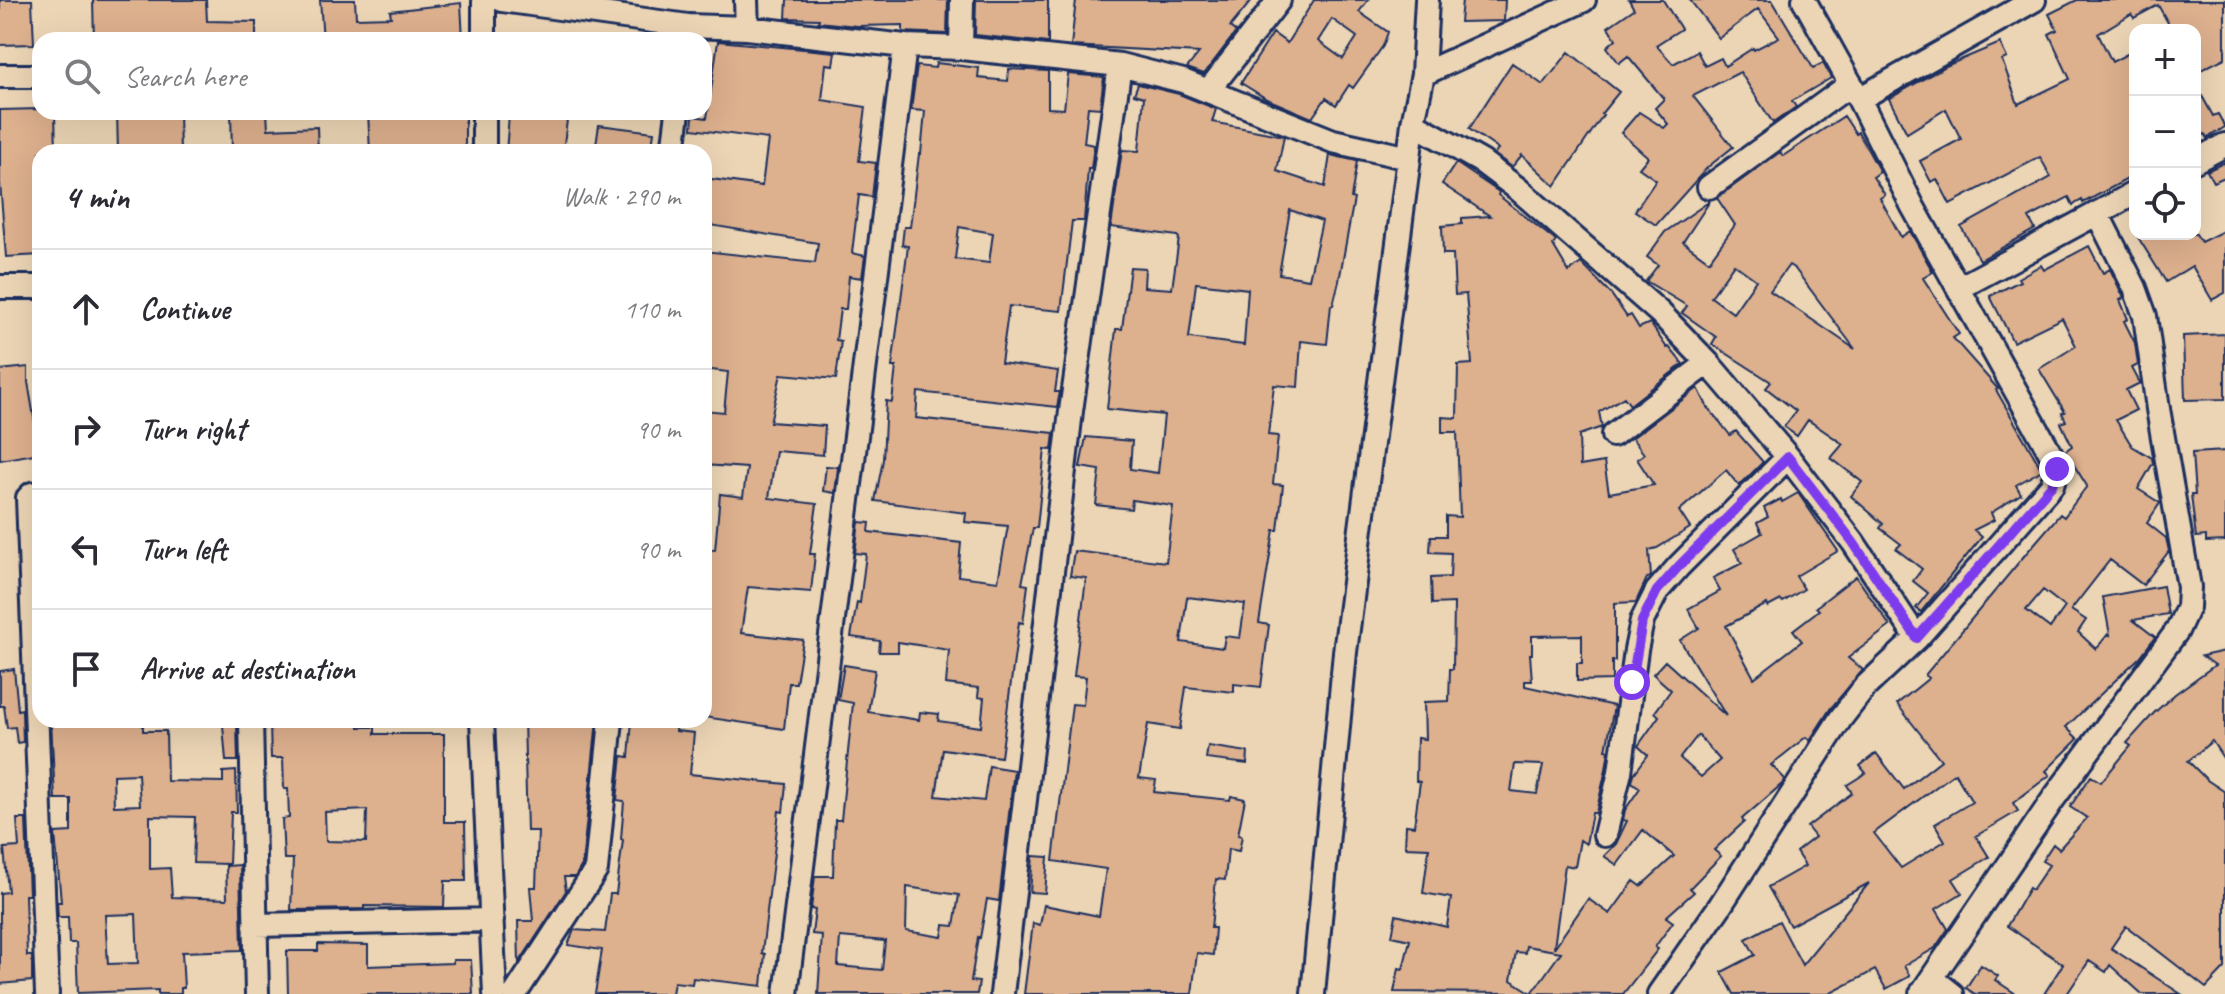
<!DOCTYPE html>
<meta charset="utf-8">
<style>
:root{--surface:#fff;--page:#f7f7f7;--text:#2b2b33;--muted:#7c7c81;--line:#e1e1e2}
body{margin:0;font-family:Caveat,sans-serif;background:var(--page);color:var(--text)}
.controls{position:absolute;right:24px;top:24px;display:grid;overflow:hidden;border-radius:16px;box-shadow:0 8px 32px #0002}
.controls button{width:72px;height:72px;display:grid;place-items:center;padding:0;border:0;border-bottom:2px solid var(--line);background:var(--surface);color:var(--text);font:40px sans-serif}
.stop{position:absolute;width:24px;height:24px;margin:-18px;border:6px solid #7c3aed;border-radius:50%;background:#fff}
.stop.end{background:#7c3aed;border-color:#fff;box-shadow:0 2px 8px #0008}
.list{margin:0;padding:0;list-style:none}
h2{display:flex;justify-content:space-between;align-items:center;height:104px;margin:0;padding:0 32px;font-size:34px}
h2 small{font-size:26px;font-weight:400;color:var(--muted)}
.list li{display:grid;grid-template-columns:52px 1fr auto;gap:24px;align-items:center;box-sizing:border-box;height:120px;padding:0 32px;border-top:2px solid var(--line)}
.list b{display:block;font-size:30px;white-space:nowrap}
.list em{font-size:26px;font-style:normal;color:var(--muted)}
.icon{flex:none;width:44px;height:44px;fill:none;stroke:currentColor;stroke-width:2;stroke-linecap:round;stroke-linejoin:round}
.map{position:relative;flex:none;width:2225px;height:994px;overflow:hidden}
.search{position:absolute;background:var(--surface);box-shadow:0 8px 32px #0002;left:32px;top:32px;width:680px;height:88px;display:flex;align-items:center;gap:20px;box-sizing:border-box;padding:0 28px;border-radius:24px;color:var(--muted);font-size:30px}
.panel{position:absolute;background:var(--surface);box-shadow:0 8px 32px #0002;left:32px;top:144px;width:680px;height:584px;border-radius:24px}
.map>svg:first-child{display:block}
.building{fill:#ddb08e;stroke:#1b2f5e;stroke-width:2;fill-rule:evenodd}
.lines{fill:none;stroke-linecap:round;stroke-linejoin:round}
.minor-casing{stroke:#1b2f5e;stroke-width:28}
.minor{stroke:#ecd5b5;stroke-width:22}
.route{stroke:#7c3aed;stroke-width:10}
</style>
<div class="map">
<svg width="2225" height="994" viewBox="0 0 2225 994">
<rect width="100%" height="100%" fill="#ecd5b5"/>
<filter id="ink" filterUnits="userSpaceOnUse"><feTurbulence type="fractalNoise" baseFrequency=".0125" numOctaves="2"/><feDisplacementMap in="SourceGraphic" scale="16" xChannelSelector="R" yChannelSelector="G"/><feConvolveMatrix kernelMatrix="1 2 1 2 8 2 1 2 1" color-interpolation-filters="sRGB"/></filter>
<g filter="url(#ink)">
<!-- building -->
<path class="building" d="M0,0H32L34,44L0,45Z
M93,0H206L207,21L256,22V40H94Z
M320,0H355L356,18L391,17L390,11L461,3L463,40H323Z
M787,0H948L947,34L903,32V25L857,26L818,22L819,19L786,18Z
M976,0H1048V43L975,35Z
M1076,0H1252L1230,27L1236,32L1204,74L1187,68L1199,53L1071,46Z
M1314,0H1368L1359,12L1388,32L1383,46L1353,88L1349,85L1336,105L1326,98L1312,118L1267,99L1241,83L1273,33L1287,43ZM1332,19L1357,37L1343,59L1318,41Z
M1462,0H1505L1504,21L1460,22Z
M1629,0H1663L1681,29L1656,45L1673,64L1697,51L1705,66L1721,58L1725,66L1753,48L1754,50L1779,37L1758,9L1719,38L1690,0H1772L1813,68L1823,63L1831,78L1792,101L1796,107L1773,123L1740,72L1693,96L1733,147L1708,167L1656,225L1635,211L1656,180L1639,168L1648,157L1621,133L1639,112L1664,128L1668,124L1655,108L1664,99L1628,56L1619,63L1607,47L1616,39L1608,27L1634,9Z
M2077,0H2225V58L2195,73V30H2172L2158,5L2134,18L2131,14L2098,34L2112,62L2135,50V175L2083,203L2082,200L2073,205L2069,197L2029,218L2035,229L1980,260L1961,227L2051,177L2040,157L1950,204L1937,179L1931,182L1920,161L1961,139L1946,109L1907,133L1889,99L1946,66L2000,43L2007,58L2002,60L2018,104L2070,79L2049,34L2057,30L2049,14Z
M718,41L835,52L833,65L826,64L822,100L866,107L859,161L876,163L872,197L859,195L852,253L865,256L862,278L849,276L846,309H840L836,340L841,341L836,379L781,374L770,422L825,426L823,455L776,451L769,498L817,504L810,554H815L811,592L748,587L741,633L803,640L796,683H789L784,729L704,717V549L715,550L720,494L743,497L747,468L704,465V410L724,412L728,372L704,369V251L815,263L818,243L704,224V178L762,186L768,139L692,129L693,116L707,118Z
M1569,52L1619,92L1601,114L1603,115L1555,186L1522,155L1512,167L1494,154L1498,149L1469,129L1512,63L1543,85Z
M936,63L979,68L978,78L1008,81L1009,69L1048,71V108L1064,109L1068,74L1104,77L1100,108L1088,107L1084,143L1094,145L1091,169H1088L1084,221H1072L1061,311L1009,306L1001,363L1058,371L1055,392H1060L1057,407L918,392L916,418L1054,433L1052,450L1045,449L1037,528H1033L1022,584L1028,585L1023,623L1019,622L1001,757L943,749L936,796L984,801L989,766L1014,770L999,901L987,899L980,938L978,937L971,981L979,982L977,994H818L822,935L812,934L815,910L811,909L815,876H833L835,820H841L853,703L838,700L844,665L875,670L868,712L919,720L920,712L939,714L938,721L981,727L984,698L978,697L979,688L946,684L949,650L898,642V652H879L880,641L851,637L857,602L860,603L866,554L855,553L859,522L870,523L869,532L961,543L958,576L998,581L1008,526L965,522L966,513L875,501L883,460L886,401L892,402L896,367H892L908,246L902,245L904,227H910L919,154H921L925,111L911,110L917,66L935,68ZM959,227L993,233L989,263L955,259ZM907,887L959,895L954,926L944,925L942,937L906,931ZM840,937L885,941L882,970L838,966Z
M2195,83L2213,116L2218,114L2225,127L2207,138L2205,134L2195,139Z
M1138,84L1179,94L1216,109L1212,122L1284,136L1277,171L1325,187L1330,155L1357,161L1351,198L1354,199L1339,281L1333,305H1331L1327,344L1301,341L1298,387L1274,385L1268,435L1278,436L1273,484L1283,485L1278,530H1274L1259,623L1269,625L1261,687L1234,684V692L1186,687L1180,729L1148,724L1139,778L1156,780L1154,792L1230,800L1231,796L1245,799L1238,835L1242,836L1239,851L1228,849L1225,880L1216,879L1211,928H1215L1213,955L1197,953L1192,994H1024L1033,923L1040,925L1044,905L1099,916L1106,869L1053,861L1072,704L1083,705L1086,677L1074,676L1086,578L1070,576L1074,551L1166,562L1173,506L1132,500L1131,509L1096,505L1100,470L1080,467L1086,437L1132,441L1130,469L1158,473L1164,415L1107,409L1116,329H1122L1130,267L1145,268L1144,287L1172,289L1179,238L1177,236L1111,227L1122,150L1139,151L1144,97L1134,94ZM1290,210L1322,221L1309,279L1279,274ZM1196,283L1248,289L1244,345L1189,338ZM1187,597L1245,604L1240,638L1225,636L1223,648L1181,642Z
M40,109V112H55L56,152H40V255L6,257L0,183V110Z
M117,112H179L180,152H118Z
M231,112H267L268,129L317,127L318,152H232Z
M368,112H465V152H370Z
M527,112H568L563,152H506L509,115L527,117Z
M1844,116L1856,134L1858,132L1880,172L1873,177L1885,195L1880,198L1901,237L1910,231L1933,272L1923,278L1959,334L1953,338L1998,389L1996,390L2042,470L2016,485L2021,494L1991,513L1994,520L1974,530L1982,537L1921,612L1916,608L1928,593L1913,581L1922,569L1896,549L1901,544L1880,528L1883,524L1851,496L1862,482L1831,458L1843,444L1808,420L1797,436L1784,427L1796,411L1766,388L1771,382L1712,344L1716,337L1682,313L1687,306L1646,281L1658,265L1647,257L1665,232L1710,201L1683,242L1709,261L1735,225L1717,198L1780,152L1783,156ZM1734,264L1756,280L1733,313L1711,297ZM1789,265L1795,269L1855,349L1770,291Z
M599,125L654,132L651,152H595Z
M2225,162V177L2213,182L2207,171Z
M1456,163L1499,192L1498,195L1556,241L1553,245L1569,272L1581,263L1611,294L1627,317L1631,315L1639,328L1650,323L1667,348L1669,347L1683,364L1630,405L1624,397L1599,412L1602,427L1579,435L1580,466L1604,462L1609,493L1654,485L1637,459L1644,454L1632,438L1698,388L1707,406L1730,435L1736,431L1763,462L1739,486L1726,470L1679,511L1690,528L1657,548L1649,550L1651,577L1647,578L1636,602L1615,603V661H1612V680L1577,681V663H1582V635L1532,636V654H1530L1532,681H1525V686L1614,706L1606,750H1609L1606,769L1596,813H1592L1586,844L1580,840L1575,867L1565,865L1554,948L1588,899L1610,914L1634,881L1641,886L1674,856L1643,830L1617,865L1604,856L1616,844L1627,821L1623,820L1625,810L1640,788L1632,782L1634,774L1648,755L1638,746L1659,716L1655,712L1671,690L1653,674L1665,661L1726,716L1680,640L1699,628L1688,609L1720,591L1713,578L1742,563L1734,549L1762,533L1757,523L1768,517L1764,508L1781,499L1782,502L1798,493L1838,551L1796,576L1804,589L1783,602L1781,600L1768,607L1767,604L1726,626L1754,678L1802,641L1793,630L1819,610L1816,607L1856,576L1890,626L1848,658L1863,670L1830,709L1810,740L1806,737L1771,765L1785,779L1782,784L1742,819L1744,822L1714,850L1721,856L1690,888L1694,892L1666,917L1673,922L1655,947L1658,949L1623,994L1394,992L1399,968L1403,969L1410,940L1392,936L1396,915L1447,927L1451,898L1423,893L1429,848L1405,847L1406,825L1414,826L1420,782L1416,781L1417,738L1425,739L1424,702L1449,701L1450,669H1453L1454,603L1432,604L1431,578L1450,577L1451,553L1430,552L1431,536H1446V516L1460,517L1457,432H1442V417L1457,418L1458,365L1472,364L1466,294L1455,295L1453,254H1443L1442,226L1462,224V218L1490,216L1442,184ZM1698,735L1720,760L1701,777L1680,758ZM1515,764L1543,765L1537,794L1511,791ZM1526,946L1561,952L1532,993L1511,980L1516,952L1525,953Z
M2225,230V293L2212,300L2192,266L2166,282L2136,234H2196L2201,242Z
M2089,246L2103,273L2110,269L2124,298L2120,300L2128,319L2124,321L2135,343L2138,365L2132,368L2140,383L2126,390L2136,410L2116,420L2132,446L2152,458L2153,463L2138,489L2160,503L2147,523L2166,538L2169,551L2143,585L2110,560L2071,610L2086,620L2078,632L2096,649L2108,634L2110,635L2103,597L2163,586L2168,614L2133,620L2155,637L2140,657L2066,727L2078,739L2046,771L2050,775L2013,803L2018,811L1976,836L1989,857L1953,879L1962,893L1936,909L1948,929L1935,948L1904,966L1910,976L1886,989L1875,970L1829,994H1734L1722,972L1755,955L1746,939L1779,921L1802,965L1869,883L1790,926L1768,887L1805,866L1796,852L1815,837L1807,827L1852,793L1847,785L1866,773L1860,766L1876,753L1904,789L1941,760L1897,704L1929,678L1925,675L2029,550L2060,514L2064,517L2087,486L2065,451L2072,446L2061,423L2066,421L2062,413L2065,412L2039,369L2076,346L2062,318L2013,342L1990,296L2020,281L2018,278L2041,265L2044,270ZM2043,590L2065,607L2050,628L2026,610ZM1955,773L1972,802L1935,824L1945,841L1901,868L1874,833Z
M2225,334V399L2185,400L2183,336Z
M28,367V382L40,453L0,460V370Z
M2225,451V541L2206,542V536L2196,537L2191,495H2195L2192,453Z
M826,466L838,467L835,493L823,491Z
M2225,651V761L2212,741L2188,761L2207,780L2225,792V968L2206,988L2126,926L2111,948L2181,994H2142L2110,965L2106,972L2089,961L2067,994H2044L2063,964L2007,926L2029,888L2032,890L2049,865L2042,861L2053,844L2059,849L2087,818L2070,807L2091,776L2101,782L2131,746L2127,743L2154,713L2175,694L2215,665L2202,656Z
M14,669L18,710L22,709V712L23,742L17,743L15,727L7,728L4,706H0V671Z
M51,720H143V731H166L167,781L223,782V772L236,771L237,812H231L229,864L193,863L195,817L150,816V869L170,868L172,897L227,899L226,866L240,865L242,950L182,952L184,988H181V994H158V990L78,993L76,943H69L68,917H58L57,902H61L55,833L71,832V799H55ZM138,774L140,805L114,806L113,775ZM136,914L138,963L108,964L105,915Z
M282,720H359V727H375V734H444V822H465L466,881H445L444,907L364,906V909L291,910L293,859H284L282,819L289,818L288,789H284L283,758H271L270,724H282ZM367,810L366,842L326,841L325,812Z
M524,720H597L582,865L575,877H564L566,891L519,963L518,921H533L530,887H536L538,831H527Z
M632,720H677L676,731L694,733L690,774L786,784L783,812L779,811L762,953L765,954L762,986L693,978L692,984L674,982L672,994H595L602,950L568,945L574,930L605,932L610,894H616L623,840L621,839L624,801L617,800L622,756L629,757Z
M237,724L238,761H226L223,725Z
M1208,746L1248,752L1247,764L1206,759Z
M17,819H26L29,895H25L27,956H32V981L0,984V893L8,892L4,848L19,847Z
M1033,856L1048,857L1045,893L1030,892Z
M318,944L368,945V966L453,963V960H471L473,994H288L287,951H318Z
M1981,965L1998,976L1995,980L2016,994H1975L1966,988Z"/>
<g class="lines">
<defs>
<path id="minor" d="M484,0V40
M502,0L688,26L747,28L905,46L961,48L1120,65L1183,81L1333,141L1409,158L1413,123
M746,0L747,28
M1427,0L1423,74L1413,123L1482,162L1518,189L1660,313L1708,363L1788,457L1853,542L1917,638
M961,48L962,0
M1423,74L1584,0
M0,76H40
M1209,90L1279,0
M1859,99L2034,0
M484,112V152
M673,152L678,112
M2195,161L2225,145
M1709,187L1851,84
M0,287H40
M1959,288L2135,193
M1613,435L1708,363
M40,493L32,494L28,498L47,994
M251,720L257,994
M482,720L495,994
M1605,835L1620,772L1636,650L1642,621L1657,591L1679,566L1788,457
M255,925L492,920
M1932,978L1952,994
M515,994L596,870L611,720
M786,994L905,46
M1002,994L1071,411L1120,65
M1313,994L1345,652L1409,158
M1659,994L1720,906L1841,718L1865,687L1917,638L2052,485L2057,469L2051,454L1913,207L1859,99L1804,0
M1921,994L2054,798L2177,631L2188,607L2189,587L2158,409L2145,316L2135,288L2097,213"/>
</defs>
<!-- minor casing -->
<use href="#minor" class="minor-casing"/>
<!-- minor -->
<use href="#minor" class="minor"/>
</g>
</g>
<g class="lines" filter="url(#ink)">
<!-- route -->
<path class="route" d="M1632,682L1642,621L1657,591L1679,566L1788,457L1853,542L1917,638L2052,485L2057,469"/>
</g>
</svg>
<div class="controls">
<button>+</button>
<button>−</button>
<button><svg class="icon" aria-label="locate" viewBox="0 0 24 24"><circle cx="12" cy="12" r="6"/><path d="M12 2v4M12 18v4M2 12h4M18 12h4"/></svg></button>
</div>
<div class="stop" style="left:1632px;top:682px"></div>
<div class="stop end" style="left:2057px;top:469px"></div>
<div class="search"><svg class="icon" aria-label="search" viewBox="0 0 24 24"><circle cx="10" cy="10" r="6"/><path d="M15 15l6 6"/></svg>Search here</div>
<section class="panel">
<h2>4 min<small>Walk · 290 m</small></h2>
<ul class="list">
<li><svg class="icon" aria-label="ahead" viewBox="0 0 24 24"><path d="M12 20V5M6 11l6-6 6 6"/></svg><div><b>Continue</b></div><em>110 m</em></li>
<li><svg class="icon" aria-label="right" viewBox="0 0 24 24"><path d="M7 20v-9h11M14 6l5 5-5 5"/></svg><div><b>Turn right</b></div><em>90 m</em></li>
<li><svg class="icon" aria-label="left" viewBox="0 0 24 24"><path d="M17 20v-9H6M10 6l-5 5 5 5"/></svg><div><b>Turn left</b></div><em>90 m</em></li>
<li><svg class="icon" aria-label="arrive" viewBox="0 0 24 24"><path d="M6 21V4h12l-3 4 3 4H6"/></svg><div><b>Arrive at destination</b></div></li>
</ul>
</section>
</div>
